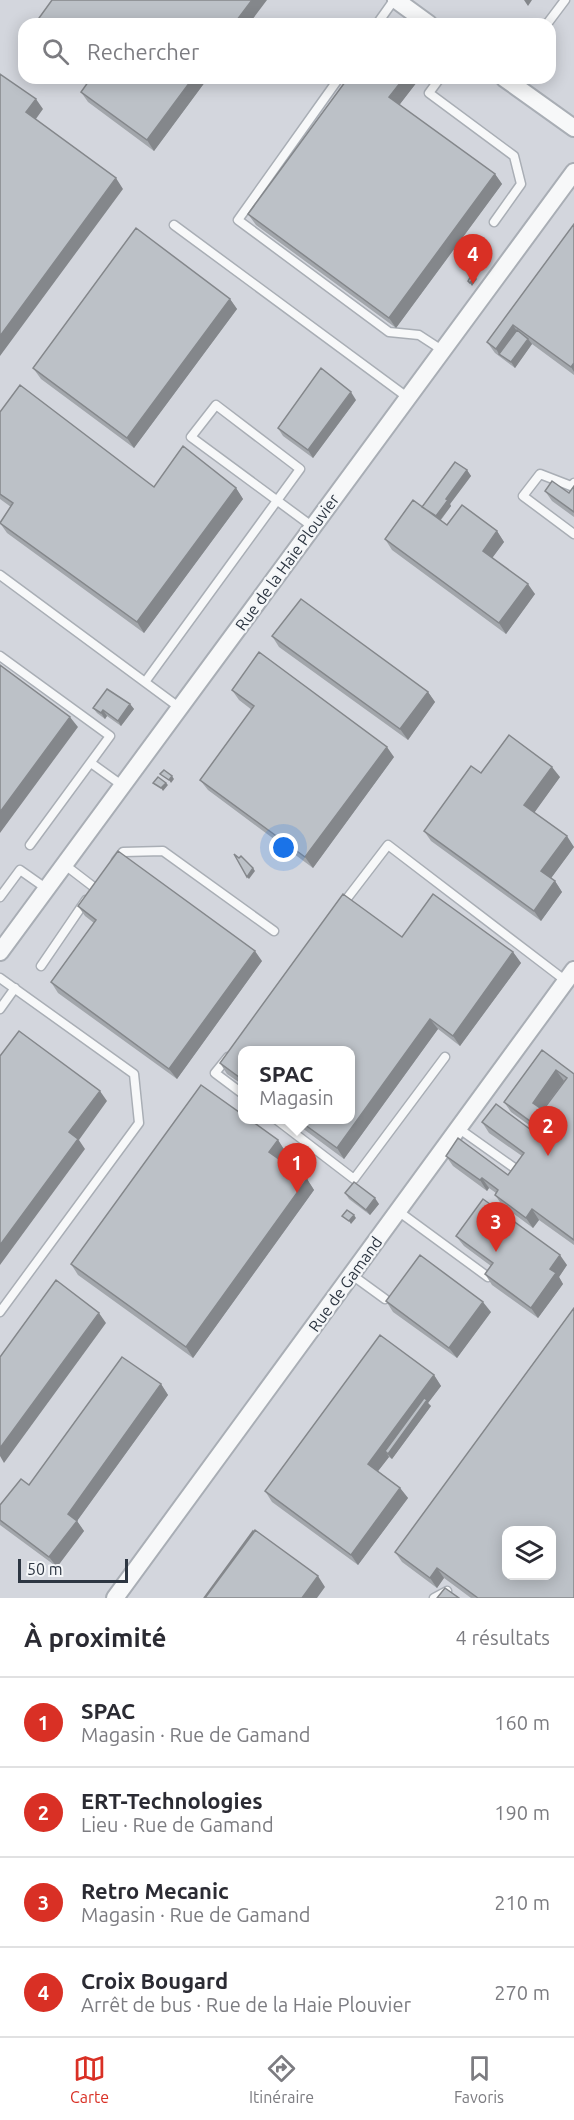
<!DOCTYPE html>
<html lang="fr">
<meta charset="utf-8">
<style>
:root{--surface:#fff;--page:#f2f2f3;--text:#2b2b33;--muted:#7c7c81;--line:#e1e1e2;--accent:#d93025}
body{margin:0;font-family:Ubuntu,sans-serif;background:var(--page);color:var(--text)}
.controls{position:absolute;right:18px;bottom:18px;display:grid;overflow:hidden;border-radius:12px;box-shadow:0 3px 15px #0003}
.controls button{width:54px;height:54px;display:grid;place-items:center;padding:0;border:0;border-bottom:2px solid var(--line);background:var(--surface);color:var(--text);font:30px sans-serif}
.scale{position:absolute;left:18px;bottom:15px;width:110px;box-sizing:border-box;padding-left:6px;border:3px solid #2d3642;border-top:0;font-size:16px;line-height:21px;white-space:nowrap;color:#2d3642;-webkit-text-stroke:4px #f4f6f8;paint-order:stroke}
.you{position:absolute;left:284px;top:848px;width:21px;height:21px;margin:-15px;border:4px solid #fff;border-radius:50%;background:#1a73e8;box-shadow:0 0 0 9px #1a73e833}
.badge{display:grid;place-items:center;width:39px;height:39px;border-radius:50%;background:var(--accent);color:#fff;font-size:20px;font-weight:700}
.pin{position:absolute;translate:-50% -50px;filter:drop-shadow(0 2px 3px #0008)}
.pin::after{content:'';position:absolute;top:32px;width:21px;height:18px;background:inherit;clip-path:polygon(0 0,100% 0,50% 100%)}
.popup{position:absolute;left:238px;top:1046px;width:117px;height:78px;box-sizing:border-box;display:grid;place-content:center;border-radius:12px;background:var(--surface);filter:drop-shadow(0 2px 4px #0005);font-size:20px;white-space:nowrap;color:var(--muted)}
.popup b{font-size:22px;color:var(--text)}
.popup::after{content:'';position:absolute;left:50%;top:100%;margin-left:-12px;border:12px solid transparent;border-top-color:var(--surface)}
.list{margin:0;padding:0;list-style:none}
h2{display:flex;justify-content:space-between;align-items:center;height:78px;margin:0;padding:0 24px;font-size:26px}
h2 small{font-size:20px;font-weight:400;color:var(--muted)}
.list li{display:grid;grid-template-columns:39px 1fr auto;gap:18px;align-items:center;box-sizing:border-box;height:90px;padding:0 24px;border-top:2px solid var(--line)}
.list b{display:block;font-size:22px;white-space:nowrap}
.list p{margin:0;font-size:20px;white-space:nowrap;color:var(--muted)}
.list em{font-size:20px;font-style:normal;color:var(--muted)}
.icon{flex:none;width:33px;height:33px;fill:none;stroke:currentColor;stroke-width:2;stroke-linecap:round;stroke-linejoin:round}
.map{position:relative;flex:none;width:574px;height:1598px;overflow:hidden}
.search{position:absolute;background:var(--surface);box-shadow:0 3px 15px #0003;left:18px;right:18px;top:18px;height:66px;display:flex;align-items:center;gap:15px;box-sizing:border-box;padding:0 21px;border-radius:18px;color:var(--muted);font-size:22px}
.sheet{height:438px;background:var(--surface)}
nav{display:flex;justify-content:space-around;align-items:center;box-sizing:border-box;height:84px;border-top:2px solid var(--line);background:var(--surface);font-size:16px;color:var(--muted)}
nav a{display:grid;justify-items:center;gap:3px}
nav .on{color:var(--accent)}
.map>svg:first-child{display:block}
.built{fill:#d3d6dd;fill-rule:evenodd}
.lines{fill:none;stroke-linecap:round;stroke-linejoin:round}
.lane-casing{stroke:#a9aeb5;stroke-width:11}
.street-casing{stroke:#a9aeb5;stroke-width:20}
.lane{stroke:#f7f8f9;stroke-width:8}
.street{stroke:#f7f8f9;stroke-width:16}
.wall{fill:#a2a6ab}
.shaded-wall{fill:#84878b}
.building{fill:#bcc1c7;stroke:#84878b;stroke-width:1.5;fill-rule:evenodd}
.labels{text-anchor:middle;stroke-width:4.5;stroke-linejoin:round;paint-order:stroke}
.street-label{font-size:16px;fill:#2d3642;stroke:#f4f6f8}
</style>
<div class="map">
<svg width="574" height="1598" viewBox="0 0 574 1598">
<rect width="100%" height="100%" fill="#e4e7eb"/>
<!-- built -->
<path class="built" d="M0,0H574V1598H0ZM24,24H550V78H24ZM243,1050H351V1120H243ZM506,1530H552V1576H506Z"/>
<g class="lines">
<defs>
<path id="lane" d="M377,24L394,0
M547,24L565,0
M339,78L238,220L389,332L419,335L442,350
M440,78L429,93L514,156L521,184L494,222
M174,225L407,397
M574,483L571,486L540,474L523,496L574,534
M0,575L180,708
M0,656L110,736L30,845
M145,682L300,469L216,405L191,437L313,527
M91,763L123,786
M116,861L123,852L163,851L274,931
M65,865L95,888
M0,897L20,870L47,889
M342,905L388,845L566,981
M41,966L86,900
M0,978L134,1074L139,1123L0,1312
M0,1009L15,988
M228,1057L215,1073L243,1094
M277,1120L354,1179L445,1057
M458,1128L513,1167
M398,1211L488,1277
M352,1275L385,1299
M434,1598L447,1591"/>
<path id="street" d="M396,0L429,24
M504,78L574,128
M0,952L574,172
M115,1598L574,970"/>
</defs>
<!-- lane casing -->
<use href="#lane" class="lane-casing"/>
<!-- street casing -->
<use href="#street" class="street-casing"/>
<!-- lane -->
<use href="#lane" class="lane"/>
<!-- street -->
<use href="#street" class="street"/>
</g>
<!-- wall -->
<path class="wall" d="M208,78L154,151L88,102L81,92Z
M348,78H414L417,82L399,105L495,174L502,184L396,328L256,225L248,214Z
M574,224V375L532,344L515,368L495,353L487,342Z
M230,299L237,309L134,448L41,379L33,368Z
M356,400L313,458L283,436L278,428Z
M0,412L154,487L236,488L243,499L144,633L7,533L0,523L11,507L0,499Z
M467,470L471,476L450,504L451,506L441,520L447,525L497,531L504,542L492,558L535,594L506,634L392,550L385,539Z
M574,486V517L552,501L545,491L569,493Z
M272,636L428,692L435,702L408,740L279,647Z
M232,690L394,757L313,868L208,790L200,780L252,710L239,700Z
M130,704L134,709L121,726L107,716L105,719L97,713L93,708Z
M481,773L560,777L534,812L574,847L551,878L555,881L562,892L541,921L431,841L424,831Z
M78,906L262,961L177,1079L58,993L51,982L94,923L85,916Z
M402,937L513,952L521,963L460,1046L438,1029L344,1159L290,1119H351L243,1050V1085L227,1074L220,1063Z
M542,1050L574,1074V1245L539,1220L533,1228L502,1205L495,1195L496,1193L489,1188L487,1191L453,1166L446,1156L508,1175L522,1156L489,1133L482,1122L538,1135L540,1133L511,1112L504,1102Z
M278,1140L285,1151L279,1159L307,1179L314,1190L193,1358L78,1275L71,1264Z
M345,1193L379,1204L370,1215L349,1199Z
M456,1236L567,1265L559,1277L563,1284L538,1318L492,1285L485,1274L491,1266L464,1246Z
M386,1301L491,1312L457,1358L393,1312Z
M434,1375L441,1386L428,1403L431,1406L392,1459L389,1457L378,1471L400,1488L408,1498L358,1565L272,1502L265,1491Z
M161,1384L168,1395L77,1521L84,1531L57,1567L0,1525V1505L29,1485Z
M395,1552L574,1598H471L444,1578L437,1588L402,1562Z"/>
<!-- shaded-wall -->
<path class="shaded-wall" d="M252,0H267L249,24H234Z
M524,0H532L528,6Z
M193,78H208L154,151L147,140Z
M404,78H414L417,82L397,108L389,97Z
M36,99L43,109L33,123L26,112Z
M495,174L502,184L396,328L389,318Z
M116,178L123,189L0,356V336Z
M475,276L477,279L472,286L470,283Z
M230,299L237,309L134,448L127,438Z
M513,325L520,336L499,354L496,349Z
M528,339L532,344L515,368L511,362Z
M574,363V372L571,367Z
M351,392L356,400L313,458L308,450Z
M467,470L471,476L450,504L451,506L438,523L434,518L446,499Z
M236,488L243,499L144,633L137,622Z
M497,531L504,542L490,561L483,551Z
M528,584L535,594L506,634L499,623Z
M428,692L435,702L408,740L400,729Z
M130,704L134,709L121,726L118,721Z
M103,710L107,716L105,719L101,713Z
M70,717L78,727L0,833V812Z
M387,747L394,757L313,868L305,857Z
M552,767L560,777L532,816L524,805Z
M172,776L174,779L171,783L169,780Z
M166,783L168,785L163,791L161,788Z
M567,836L574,847L549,881L541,871Z
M253,868L255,871L249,879L247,877Z
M555,881L562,892L541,921L534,911Z
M255,951L262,961L177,1079L169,1069Z
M513,952L521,963L460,1046L453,1036Z
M430,1019L438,1029L344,1159L337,1148Z
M556,1070L564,1081L540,1113L533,1103Z
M100,1091L107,1101L79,1140L85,1149L0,1265V1245L69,1132Z
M278,1140L285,1151L277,1162L269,1152Z
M482,1178L489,1188L487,1191L480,1180Z
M307,1179L314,1190L193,1358L186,1347Z
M375,1198L379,1204L370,1215L366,1210Z
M532,1209L539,1220L533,1228L526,1218Z
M354,1215L356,1218L351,1224L349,1221Z
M560,1255L567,1265L559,1277L563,1284L538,1318L531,1308L550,1269Z
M483,1302L491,1312L457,1358L449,1348Z
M99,1313L106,1323L4,1463L0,1456V1448Z
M434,1375L441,1386L428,1403L431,1406L392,1459L385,1451L389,1457L375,1475L368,1464Z
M161,1384L168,1395L77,1521L84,1531L57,1567L49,1557L68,1514Z
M400,1488L408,1498L358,1565L351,1555Z
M437,1568L444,1578L437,1588L430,1578Z
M318,1576L325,1587L317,1598H302Z"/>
<!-- building -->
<path class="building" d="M52,0H252L234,24H48L39,18Z
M0,74L36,99L26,112L116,178L0,336Z
M91,78H193L147,140L81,92Z
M348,78H404L389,97L495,174L389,318L248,214Z
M574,224V363L571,367L513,325L496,349L487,342Z
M136,228L230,299L127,438L33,368Z
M472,274L475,276L470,283L468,281Z
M517,330L528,339L511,362L499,354Z
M321,368L351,392L308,450L278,428Z
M20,385L154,487L183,446L236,488L137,622L0,523L13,503L0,494V412Z
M455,462L467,470L446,499L448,500L436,516L422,507Z
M552,481L569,493L574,486V512L545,491Z
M413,500L447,525L462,505L497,531L483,551L528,584L499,623L385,539Z
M301,599L428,692L400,729L272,636Z
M259,652L387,747L305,857L200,780L254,706L232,690Z
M0,665L70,717L0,812Z
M107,689L130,704L118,721L103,710L101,713L93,708Z
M509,735L552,767L524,805L567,836L541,871L555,881L534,911L424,831L471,766L481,773Z
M164,770L172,776L169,780L160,774Z
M158,777L166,783L161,788L153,783Z
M118,851L255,951L169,1069L51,982L96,920L78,906Z
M234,854L239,858L241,856L253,868L247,877Z
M343,894L402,937L433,894L513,952L453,1036L430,1019L337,1148L297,1119H351V1050H243V1080L220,1063Z
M19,1031L100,1091L69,1132L78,1139L0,1245V1056Z
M542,1050L574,1074V1240L532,1209L526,1218L495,1195L498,1190L482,1178L480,1180L446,1156L458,1138L508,1175L524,1153L482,1122L496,1104L538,1135L542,1130L504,1102ZM556,1070L567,1078L543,1110L533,1103Z
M201,1085L243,1115V1119H249L278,1140L269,1152L307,1179L186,1347L71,1264Z
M354,1182L375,1198L366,1210L345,1193Z
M483,1199L560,1255L550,1269L556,1273L531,1308L485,1274L493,1263L456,1236Z
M347,1210L354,1215L349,1221L342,1216Z
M420,1255L483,1302L449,1348L386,1301Z
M56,1280L99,1313L0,1448V1357Z
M574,1308V1598H478L437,1568L430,1578L395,1552ZM507,1530H552V1575H507Z
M380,1335L434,1375L368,1464L400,1488L351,1555L265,1491Z
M122,1357L161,1384L68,1514L77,1521L49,1557L0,1520V1505L21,1479L29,1485Z
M424,1398L427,1400L388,1454L385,1451Z
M255,1530L318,1576L302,1598H205Z
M253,1531L254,1532L205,1598H204Z
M445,1588L459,1598H437Z"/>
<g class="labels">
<!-- street labels -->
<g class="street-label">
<text transform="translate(287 562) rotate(-54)" y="6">Rue de la Haie Plouvier</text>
<text transform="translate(345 1284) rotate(-54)" y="6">Rue de Gamand</text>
</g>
</g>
</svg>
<div class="controls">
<button><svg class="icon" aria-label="layers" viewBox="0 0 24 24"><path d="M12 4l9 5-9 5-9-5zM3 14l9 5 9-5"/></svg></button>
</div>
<div class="scale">50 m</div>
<div class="you"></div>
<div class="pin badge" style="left:297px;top:1193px">1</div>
<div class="popup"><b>SPAC</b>Magasin</div>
<div class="pin badge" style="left:548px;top:1156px">2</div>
<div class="pin badge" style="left:496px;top:1252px">3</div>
<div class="pin badge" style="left:473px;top:284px">4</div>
<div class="search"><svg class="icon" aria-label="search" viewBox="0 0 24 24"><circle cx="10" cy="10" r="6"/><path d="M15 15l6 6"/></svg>Rechercher</div>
</div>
<section class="sheet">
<h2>À proximité<small>4 résultats</small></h2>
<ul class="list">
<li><span class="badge">1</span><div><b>SPAC</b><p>Magasin · Rue de Gamand</p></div><em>160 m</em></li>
<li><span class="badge">2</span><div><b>ERT-Technologies</b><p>Lieu · Rue de Gamand</p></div><em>190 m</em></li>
<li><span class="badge">3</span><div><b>Retro Mecanic</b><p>Magasin · Rue de Gamand</p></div><em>210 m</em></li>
<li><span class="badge">4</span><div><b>Croix Bougard</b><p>Arrêt de bus · Rue de la Haie Plouvier</p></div><em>270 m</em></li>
</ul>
</section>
<nav>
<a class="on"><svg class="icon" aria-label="map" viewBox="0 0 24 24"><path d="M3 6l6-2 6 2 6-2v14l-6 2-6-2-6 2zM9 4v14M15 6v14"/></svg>Carte</a>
<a><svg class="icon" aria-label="directions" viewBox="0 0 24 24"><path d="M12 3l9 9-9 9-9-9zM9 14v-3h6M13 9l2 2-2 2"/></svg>Itinéraire</a>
<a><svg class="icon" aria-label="saved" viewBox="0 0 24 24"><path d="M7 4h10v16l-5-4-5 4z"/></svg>Favoris</a>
</nav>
